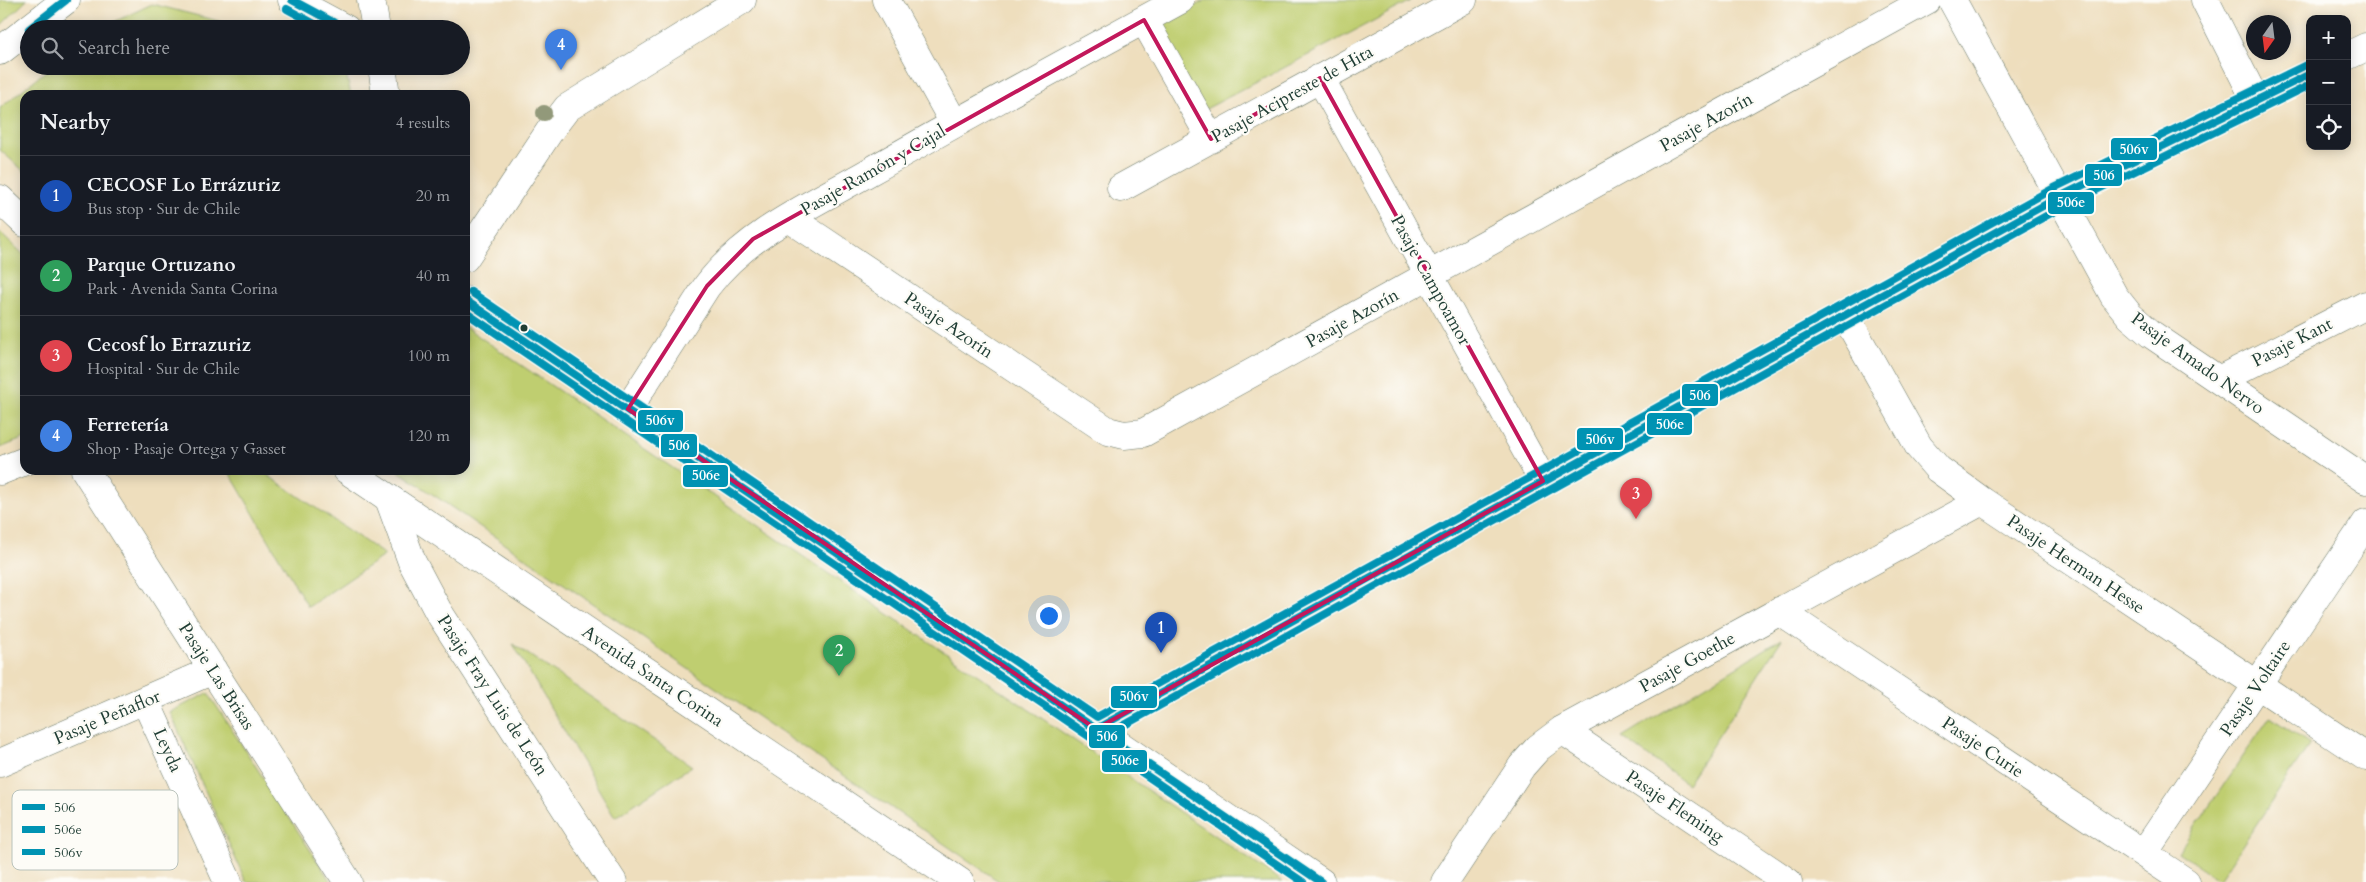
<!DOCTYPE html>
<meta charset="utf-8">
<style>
:root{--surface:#171b24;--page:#242831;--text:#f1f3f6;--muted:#9ea1a6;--line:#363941;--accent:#db2777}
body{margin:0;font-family:Cardo,serif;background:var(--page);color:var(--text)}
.controls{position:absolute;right:15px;top:15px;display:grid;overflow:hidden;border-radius:10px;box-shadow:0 2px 12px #0003}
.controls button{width:45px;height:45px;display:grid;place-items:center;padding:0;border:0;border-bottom:1px solid var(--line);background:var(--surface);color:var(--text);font:25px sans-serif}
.compass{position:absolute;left:2246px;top:15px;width:45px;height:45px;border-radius:50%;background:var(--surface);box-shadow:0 2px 12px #0003;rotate:194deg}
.you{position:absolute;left:1048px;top:615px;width:18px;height:18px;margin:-12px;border:4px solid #fff;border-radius:50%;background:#1a73e8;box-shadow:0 0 0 8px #1a73e833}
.badge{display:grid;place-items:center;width:32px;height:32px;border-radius:50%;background:var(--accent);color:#fff;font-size:16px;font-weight:700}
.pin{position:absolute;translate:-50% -41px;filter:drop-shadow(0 1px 2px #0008)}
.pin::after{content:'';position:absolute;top:26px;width:18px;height:15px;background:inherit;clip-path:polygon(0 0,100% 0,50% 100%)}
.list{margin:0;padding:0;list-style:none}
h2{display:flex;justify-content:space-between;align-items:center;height:65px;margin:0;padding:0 20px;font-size:21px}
h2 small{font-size:16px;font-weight:400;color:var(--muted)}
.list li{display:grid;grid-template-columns:32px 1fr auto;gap:15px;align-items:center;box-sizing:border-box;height:80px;padding:0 20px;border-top:1px solid var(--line)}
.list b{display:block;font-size:19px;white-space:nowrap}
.list p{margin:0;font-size:16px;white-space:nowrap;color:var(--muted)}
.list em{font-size:16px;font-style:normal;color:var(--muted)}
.icon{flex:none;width:28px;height:28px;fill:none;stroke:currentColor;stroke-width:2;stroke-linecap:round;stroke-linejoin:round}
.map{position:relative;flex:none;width:2366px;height:882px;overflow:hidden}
.search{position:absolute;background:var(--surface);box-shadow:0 2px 12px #0003;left:20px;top:20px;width:450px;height:55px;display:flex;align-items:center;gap:12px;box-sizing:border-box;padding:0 18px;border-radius:28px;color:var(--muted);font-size:19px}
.panel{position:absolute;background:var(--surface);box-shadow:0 2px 12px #0003;left:20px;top:90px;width:450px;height:385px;border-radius:15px}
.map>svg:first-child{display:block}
.green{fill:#bfce70;stroke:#6f8652}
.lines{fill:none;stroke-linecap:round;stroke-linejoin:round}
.street-casing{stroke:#677564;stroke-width:29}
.secondary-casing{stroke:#677564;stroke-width:29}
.street{stroke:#fff;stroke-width:28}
.secondary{stroke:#fff;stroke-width:28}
.bus-1-casing{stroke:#fdfcf7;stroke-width:11}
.bus-2-casing{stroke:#fdfcf7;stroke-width:11}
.bus-3-casing{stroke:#fdfcf7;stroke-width:11}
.bus-1{stroke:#0093b3;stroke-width:8}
.bus-2{stroke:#0093b3;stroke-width:8}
.bus-3{stroke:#0093b3;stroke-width:8}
.tree{fill:#92997a}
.marked{fill:none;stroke:#c2185b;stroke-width:4;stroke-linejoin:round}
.bus-dot{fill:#1f3d34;stroke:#fdfcf7;stroke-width:2}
.labels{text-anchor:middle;stroke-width:4.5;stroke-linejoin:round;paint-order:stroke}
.street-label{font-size:18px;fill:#1f3d34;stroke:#fdfcf7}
.key{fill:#fdfcf7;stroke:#bac3bc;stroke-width:1}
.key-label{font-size:14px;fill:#1f3d34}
.line-badge{stroke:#fdfcf7;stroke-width:2}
.badge-label{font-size:14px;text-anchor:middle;font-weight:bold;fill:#fff}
</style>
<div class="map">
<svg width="2366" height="882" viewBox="0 0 2366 882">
<rect width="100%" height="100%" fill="#fdfcf7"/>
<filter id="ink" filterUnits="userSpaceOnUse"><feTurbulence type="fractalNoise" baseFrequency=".02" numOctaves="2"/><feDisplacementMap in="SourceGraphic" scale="10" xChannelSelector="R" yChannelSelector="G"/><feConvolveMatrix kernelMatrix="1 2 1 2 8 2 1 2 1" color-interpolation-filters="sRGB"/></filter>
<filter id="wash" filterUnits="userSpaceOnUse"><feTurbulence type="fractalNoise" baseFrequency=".0096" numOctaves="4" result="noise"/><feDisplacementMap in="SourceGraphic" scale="20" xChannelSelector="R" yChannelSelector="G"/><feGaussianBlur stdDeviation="1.12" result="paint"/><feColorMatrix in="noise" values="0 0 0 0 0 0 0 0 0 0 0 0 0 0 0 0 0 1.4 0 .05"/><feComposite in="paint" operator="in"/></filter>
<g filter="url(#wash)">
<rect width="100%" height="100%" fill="#eedebd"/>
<!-- green -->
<path class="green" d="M0,0H27L0,26Z
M1206,0H1410L1411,1L1200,112L1155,27Z
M152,4L249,29H99Z
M52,66H340L345,69L351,95H25V172L0,150V108Z
M0,232L25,256V438L0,448Z
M465,327L1283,882H1000L397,470H465Z
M228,470H260L385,555L308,607Z
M1782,639L1687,784L1622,737Z
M513,644L692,766L615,817Z
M208,693L331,882H246L170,712Z
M2270,717L2310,744L2219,880L2178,852Z"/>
</g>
<g filter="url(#ink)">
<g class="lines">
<defs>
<path id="street" d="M886,0L954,123
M1952,0L2114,296L2130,316L2151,334L2366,480
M2205,0L2256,101
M1144,20L1211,139
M1320,78L1543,481
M1121,188L1463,0
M789,218L1108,431L1124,435L1143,433L1927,0
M465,258L551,129L567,108L742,0
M1845,315L1919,447L1938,469L1982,501L2366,757
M2219,380L2366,305
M628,409L707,286C748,232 812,205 869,172C972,113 1076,57 1180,0
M85,470L348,882
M0,471L25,461
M389,499L412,562L438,611L613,882
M1779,611L2186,882
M145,700L228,882
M1562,730L1788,882
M0,763L213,670
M2144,853L2366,523
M1445,882L1522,766L1538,748L1562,730L1982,501"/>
<path id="secondary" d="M292,0L346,29
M371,0L376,29
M0,51L66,0
M2347,56L2366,47
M382,66L386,95
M0,199L25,223
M465,300L1321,882
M347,470L960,882
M1096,729L2059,197L2310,74"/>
</defs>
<!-- street casing -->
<use href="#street" class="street-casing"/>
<!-- secondary casing -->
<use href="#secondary" class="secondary-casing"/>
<!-- street -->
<use href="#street" class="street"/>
<!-- secondary -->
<use href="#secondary" class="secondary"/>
<defs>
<path id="bus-1" d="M292,0L346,29
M29,29L66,0
M465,300L1321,882
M1096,729L2059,197L2310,74"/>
<path id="bus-2" d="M287,9L324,29
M465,312L1303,882
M1101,738L2064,206L2310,85"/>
<path id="bus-3" d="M471,292L1097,717L2054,188L2306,65"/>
</defs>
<!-- bus-1 casing -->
<use href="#bus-1" class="bus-1-casing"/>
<!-- bus-2 casing -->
<use href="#bus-2" class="bus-2-casing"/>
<!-- bus-3 casing -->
<use href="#bus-3" class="bus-3-casing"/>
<!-- bus-1 -->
<use href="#bus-1" class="bus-1"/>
<!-- bus-2 -->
<use href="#bus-2" class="bus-2"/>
<!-- bus-3 -->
<use href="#bus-3" class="bus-3"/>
</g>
<!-- trees -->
<circle class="tree" cx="544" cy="113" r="8"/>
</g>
<!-- marked area -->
<path class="marked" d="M1144,20L1211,139L1320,78L1543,481L1096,729L628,409L707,286L753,239Z"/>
<!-- markers -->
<circle class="bus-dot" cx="524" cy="328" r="4.5"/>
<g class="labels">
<!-- street labels -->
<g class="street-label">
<text transform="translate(1292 94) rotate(-29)" y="6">Pasaje Acipreste de Hita</text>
<text transform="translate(1706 122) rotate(-29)" y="6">Pasaje Azorín</text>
<text transform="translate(873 170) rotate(-30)" y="6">Pasaje Ramón y Cajal</text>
<text transform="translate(1431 280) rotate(61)" y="6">Pasaje Campoamor</text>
<text transform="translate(1352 318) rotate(-29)" y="6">Pasaje Azorín</text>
<text transform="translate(949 325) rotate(34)" y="6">Pasaje Azorín</text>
<text transform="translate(2292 342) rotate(-27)" y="6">Pasaje Kant</text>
<text transform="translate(2198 363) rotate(36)" y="6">Pasaje Amado Nervo</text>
<text transform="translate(2076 564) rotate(34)" y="6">Pasaje Herman Hesse</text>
<text transform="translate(1687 662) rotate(-29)" y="6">Pasaje Goethe</text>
<text transform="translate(217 676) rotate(57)" y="6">Pasaje Las Brisas</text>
<text transform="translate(653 676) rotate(34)" y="6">Avenida Santa Corina</text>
<text transform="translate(2255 688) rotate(-56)" y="6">Pasaje Voltaire</text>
<text transform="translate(493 695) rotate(57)" y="6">Pasaje Fray Luis de León</text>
<text transform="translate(107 717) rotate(-23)" y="6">Pasaje Peñaflor</text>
<text transform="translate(1983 747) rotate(34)" y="6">Pasaje Curie</text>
<text transform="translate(168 750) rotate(66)" y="6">Leyda</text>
<text transform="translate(1675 806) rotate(34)" y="6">Pasaje Fleming</text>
</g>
</g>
<!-- legend -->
<rect x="12" y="790" width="166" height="80" rx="8" class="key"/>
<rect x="22" y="804" width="23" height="6" fill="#0093b3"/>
<rect x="22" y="826" width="23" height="7" fill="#0093b3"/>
<rect x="22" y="849" width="23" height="6" fill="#0093b3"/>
<g class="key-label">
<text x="54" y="812">506</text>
<text x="54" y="834">506e</text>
<text x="54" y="857">506v</text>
</g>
<g class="line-badge">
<rect x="2110" y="137" width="48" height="24" rx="5" fill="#0093b3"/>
<rect x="2084" y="163" width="39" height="24" rx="5" fill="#0093b3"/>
<rect x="2047" y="191" width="48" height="24" rx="5" fill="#0093b3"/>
<rect x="1681" y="383" width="38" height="24" rx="5" fill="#0093b3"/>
<rect x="637" y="409" width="47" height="24" rx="5" fill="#0093b3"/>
<rect x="1646" y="412" width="47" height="24" rx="5" fill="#0093b3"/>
<rect x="1576" y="427" width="48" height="24" rx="5" fill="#0093b3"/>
<rect x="660" y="433" width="38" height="25" rx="5" fill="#0093b3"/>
<rect x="682" y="464" width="47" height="24" rx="5" fill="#0093b3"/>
<rect x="1110" y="685" width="48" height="24" rx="5" fill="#0093b3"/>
<rect x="1088" y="724" width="38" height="25" rx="5" fill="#0093b3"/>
<rect x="1101" y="749" width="47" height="24" rx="5" fill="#0093b3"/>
</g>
<g class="badge-label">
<text x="2134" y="154">506v</text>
<text x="2104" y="180">506</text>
<text x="2071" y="207">506e</text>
<text x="1700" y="400">506</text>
<text x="660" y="425">506v</text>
<text x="1670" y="429">506e</text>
<text x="1600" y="444">506v</text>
<text x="679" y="450">506</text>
<text x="706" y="480">506e</text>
<text x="1134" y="701">506v</text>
<text x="1107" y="741">506</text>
<text x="1125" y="765">506e</text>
</g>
</svg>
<div class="controls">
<button>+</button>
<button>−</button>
<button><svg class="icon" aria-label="locate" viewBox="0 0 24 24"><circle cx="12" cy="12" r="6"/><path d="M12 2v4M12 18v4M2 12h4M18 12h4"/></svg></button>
</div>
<svg class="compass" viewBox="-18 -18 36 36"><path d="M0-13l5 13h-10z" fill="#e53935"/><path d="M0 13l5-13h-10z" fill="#9ea1a6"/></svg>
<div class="you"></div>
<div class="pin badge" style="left:1161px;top:653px;background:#1a4fb4">1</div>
<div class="pin badge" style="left:839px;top:676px;background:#2e9e5b">2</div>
<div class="pin badge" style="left:1636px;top:519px;background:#e0444e">3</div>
<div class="pin badge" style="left:561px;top:70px;background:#3f7fe0">4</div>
<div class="search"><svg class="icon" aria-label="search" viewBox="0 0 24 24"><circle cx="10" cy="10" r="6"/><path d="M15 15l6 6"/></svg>Search here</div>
<section class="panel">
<h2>Nearby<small>4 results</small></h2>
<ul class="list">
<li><span class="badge" style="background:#1a4fb4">1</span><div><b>CECOSF Lo Errázuriz</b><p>Bus stop · Sur de Chile</p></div><em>20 m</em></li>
<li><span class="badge" style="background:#2e9e5b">2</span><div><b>Parque Ortuzano</b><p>Park · Avenida Santa Corina</p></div><em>40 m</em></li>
<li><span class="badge" style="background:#e0444e">3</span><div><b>Cecosf lo Errazuriz</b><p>Hospital · Sur de Chile</p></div><em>100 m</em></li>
<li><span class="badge" style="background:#3f7fe0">4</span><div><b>Ferretería</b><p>Shop · Pasaje Ortega y Gasset</p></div><em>120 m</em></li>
</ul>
</section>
</div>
